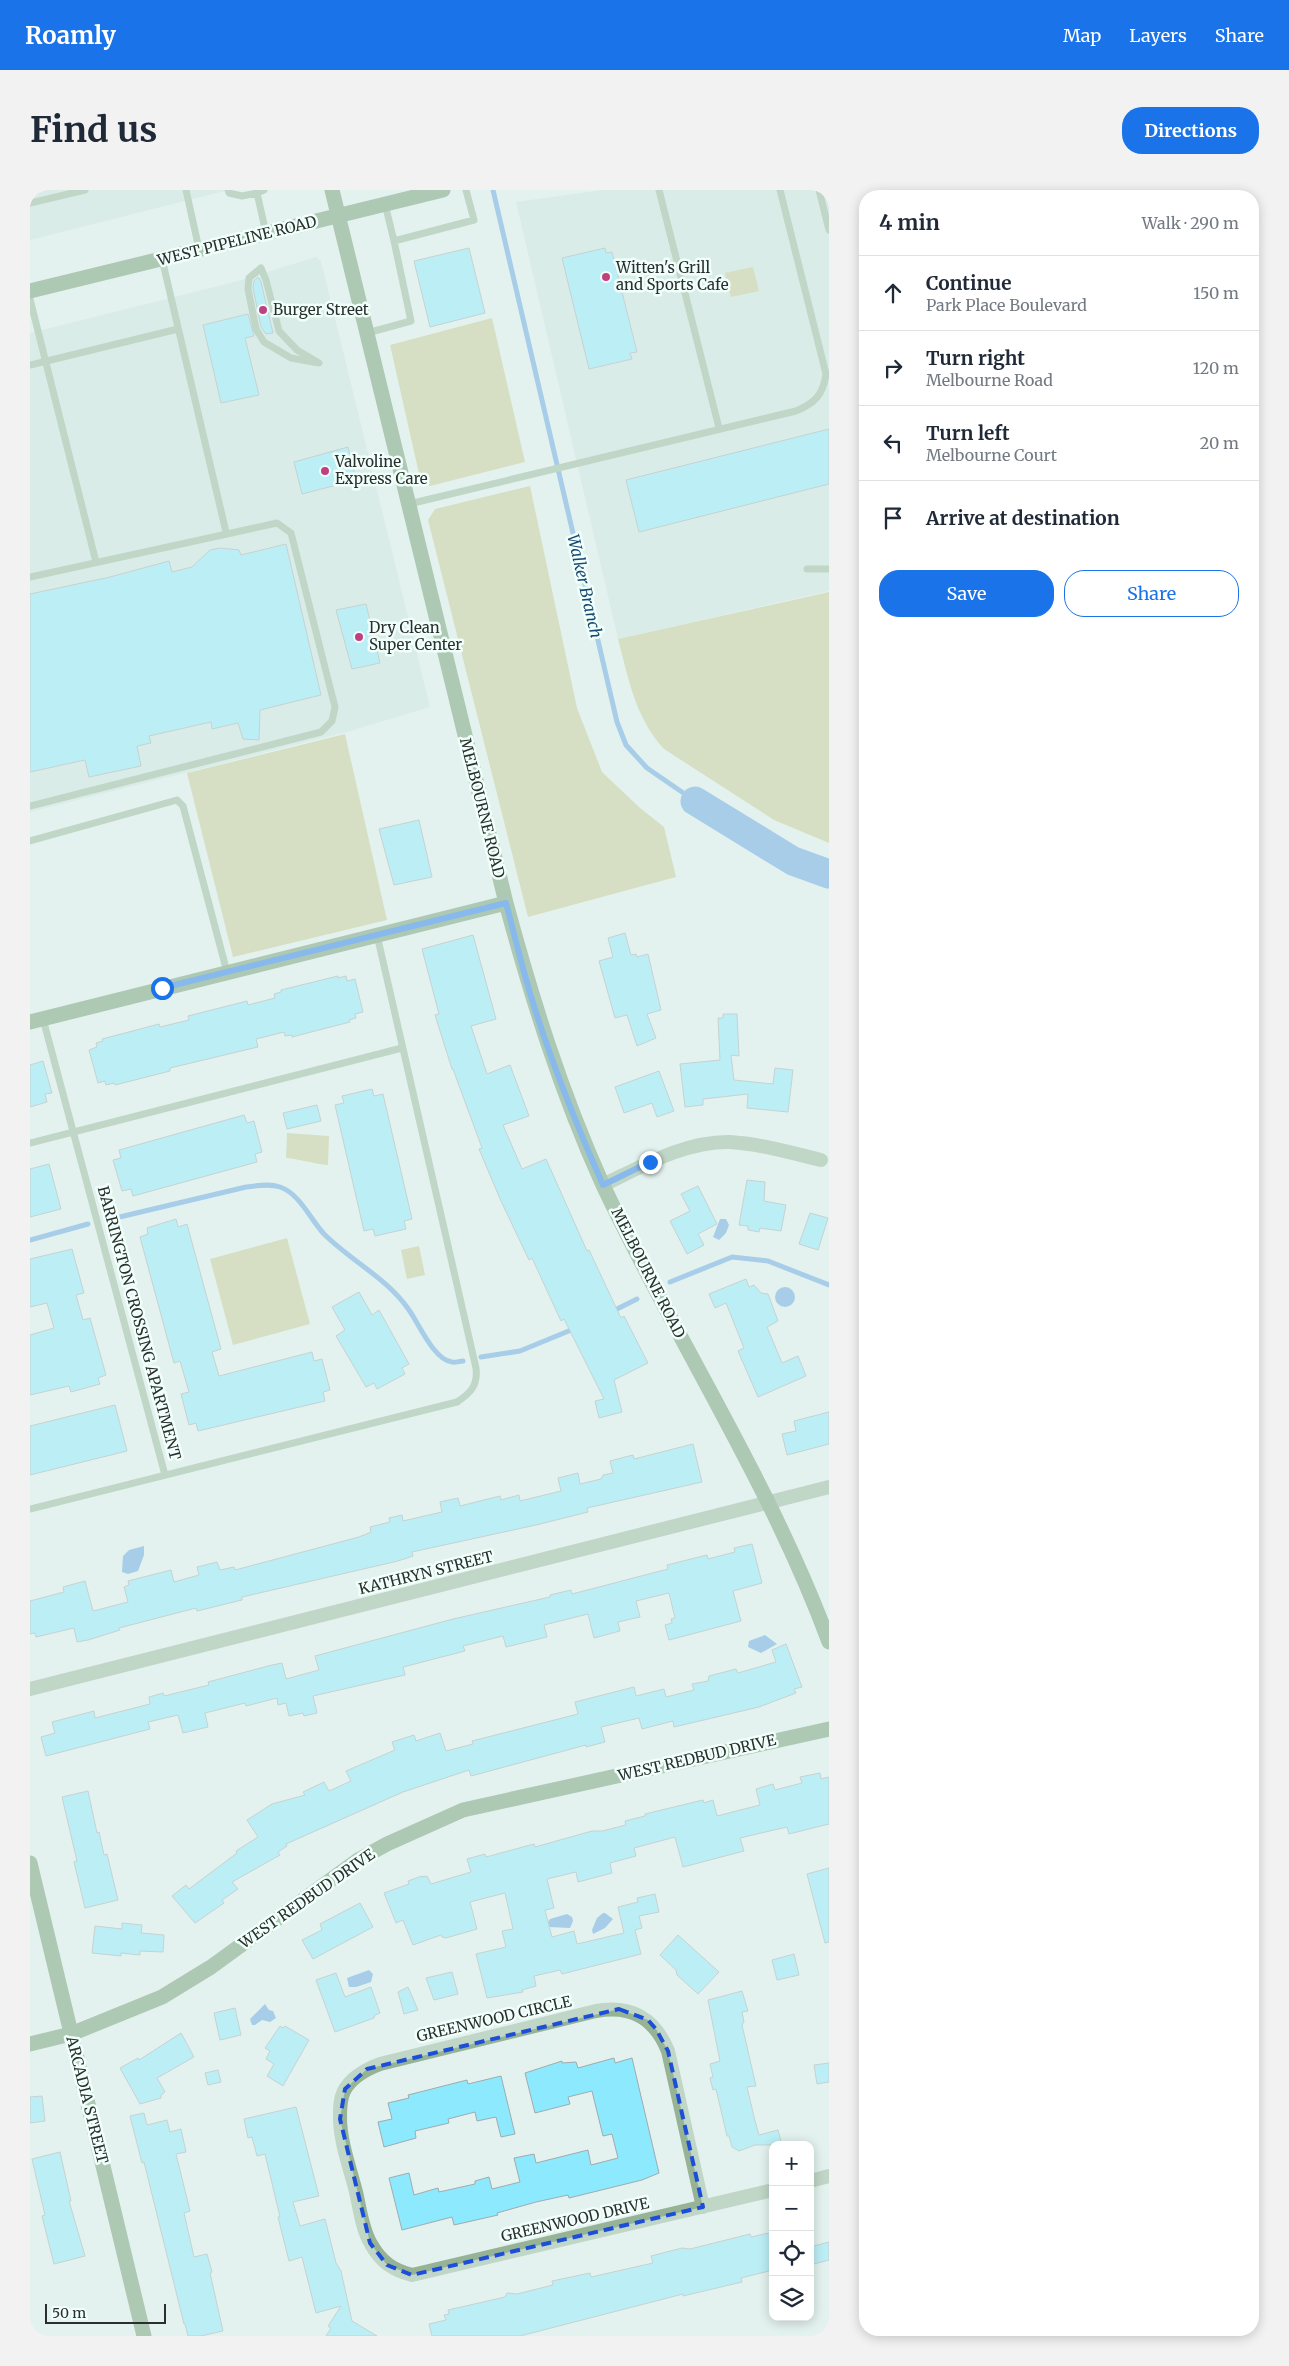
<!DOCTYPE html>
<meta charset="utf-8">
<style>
:root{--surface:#fff;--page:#f2f2f3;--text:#1f2937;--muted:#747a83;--line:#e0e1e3;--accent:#1a73e8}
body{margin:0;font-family:Merriweather,serif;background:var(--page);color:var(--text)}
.controls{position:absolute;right:15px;bottom:15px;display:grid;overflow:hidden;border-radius:10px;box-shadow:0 2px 12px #0003}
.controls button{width:45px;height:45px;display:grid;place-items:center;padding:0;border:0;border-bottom:1px solid var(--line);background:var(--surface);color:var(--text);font:25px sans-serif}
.scale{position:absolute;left:15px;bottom:12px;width:121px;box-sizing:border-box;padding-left:5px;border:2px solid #2a2f2e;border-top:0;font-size:14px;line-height:18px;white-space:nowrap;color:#2a2f2e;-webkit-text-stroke:4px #f1fffb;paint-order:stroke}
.stop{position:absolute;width:15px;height:15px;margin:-11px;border:4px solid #1a73e8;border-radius:50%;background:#fff}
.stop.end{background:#1a73e8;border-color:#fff;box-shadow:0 1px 5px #0008}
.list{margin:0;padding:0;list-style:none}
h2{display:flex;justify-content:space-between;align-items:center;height:65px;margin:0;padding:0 20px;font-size:21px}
h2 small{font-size:16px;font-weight:400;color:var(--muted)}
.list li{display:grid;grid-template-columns:32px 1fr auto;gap:15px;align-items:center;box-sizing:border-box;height:75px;padding:0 20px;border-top:1px solid var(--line)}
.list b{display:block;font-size:19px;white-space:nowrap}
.list p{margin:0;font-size:16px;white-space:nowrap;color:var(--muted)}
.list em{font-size:16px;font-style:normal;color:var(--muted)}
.actions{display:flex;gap:10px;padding:15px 20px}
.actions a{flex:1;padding:11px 0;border:1px solid var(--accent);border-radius:20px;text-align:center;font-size:18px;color:var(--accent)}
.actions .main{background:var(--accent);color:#fff}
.icon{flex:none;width:28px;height:28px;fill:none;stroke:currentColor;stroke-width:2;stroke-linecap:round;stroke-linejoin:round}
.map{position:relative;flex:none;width:799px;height:2146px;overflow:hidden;border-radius:20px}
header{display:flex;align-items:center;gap:30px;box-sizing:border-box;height:70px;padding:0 25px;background:var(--accent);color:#fff}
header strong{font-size:24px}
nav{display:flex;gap:28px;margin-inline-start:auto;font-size:18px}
.intro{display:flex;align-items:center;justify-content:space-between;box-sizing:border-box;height:120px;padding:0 30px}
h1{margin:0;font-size:35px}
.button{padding:12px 22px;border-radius:20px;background:var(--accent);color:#fff;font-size:18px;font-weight:700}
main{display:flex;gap:30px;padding:0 30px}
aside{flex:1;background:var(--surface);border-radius:20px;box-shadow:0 2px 12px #0003}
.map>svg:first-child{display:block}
.built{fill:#cee4e0}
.green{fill:#c5c890}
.water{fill:#5da0df}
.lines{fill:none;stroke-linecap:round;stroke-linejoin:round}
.stream{stroke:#5da0df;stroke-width:5}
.river{stroke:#5da0df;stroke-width:29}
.building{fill:#8de9fe;stroke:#9eacaf}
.lane{stroke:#96b396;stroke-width:7}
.street{stroke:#96b396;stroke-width:14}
.secondary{stroke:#6a966b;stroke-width:15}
.route{stroke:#1a73e8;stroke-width:6}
.marked{fill:none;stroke:#1d4ed8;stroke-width:4;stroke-dasharray:10 6;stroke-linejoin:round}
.poi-dot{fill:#c23e83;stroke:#f1fffb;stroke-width:2}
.labels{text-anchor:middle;stroke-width:5;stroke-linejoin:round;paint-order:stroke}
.street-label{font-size:15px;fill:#2a2f2e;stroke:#f1fffb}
.poi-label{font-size:15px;fill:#2a2f2e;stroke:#f1fffb;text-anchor:start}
.water-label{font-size:16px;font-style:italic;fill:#184872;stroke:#f1fffb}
</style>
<header>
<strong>Roamly</strong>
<nav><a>Map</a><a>Layers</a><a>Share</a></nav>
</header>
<div class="intro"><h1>Find us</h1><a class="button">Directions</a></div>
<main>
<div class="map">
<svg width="799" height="2146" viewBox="0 0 799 2146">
<rect width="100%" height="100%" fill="#e3f2ee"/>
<!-- built -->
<path class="built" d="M0,0H199L0,50Z
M573,0H799V401L588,449L486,12Z
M286,67L291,71L400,517L320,541L0,622V143L208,91Z"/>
<!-- green -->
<path class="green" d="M723,77L729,101L701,107L695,83Z
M462,128L495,272L400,296L390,288L360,155Z
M500,296L547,518L572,582L610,618L634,637L646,687L498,727L398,330L405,319Z
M799,402V653L744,630L634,559C605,527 599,490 588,449Z
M315,544L357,730L203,767L157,583Z
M257,943L299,946L298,975C283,974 271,969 256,968Z
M257,1048L280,1134L203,1155L180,1069Z
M389,1056L395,1085L377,1089L371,1060Z"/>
<!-- water -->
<path class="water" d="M690,1029H696L699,1035L696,1043L689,1050L683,1047Z
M745 1107a10 10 0 1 1 20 0a10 10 0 1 1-20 0Z
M114,1356V1365L108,1381L98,1384L92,1382L93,1366L99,1360Z
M735,1445L747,1454L731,1463L718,1457L719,1451Z
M573,1723H575L583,1729L575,1738L563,1744L562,1740L567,1728Z
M537,1724L542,1727L543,1731L540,1738L519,1737L518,1732L520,1729Z
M339,1780L343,1784L341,1792L326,1797H319L317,1788Z
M235,1814L239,1820L243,1821L246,1828L240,1832L232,1830L225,1835H222L220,1829Z"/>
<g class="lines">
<!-- stream -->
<path class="stream" d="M463,0L587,532L596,555L617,578L665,611
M77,1030L216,997C227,996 239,993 250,997C270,1004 280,1029 294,1044C321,1071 357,1088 379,1120C389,1134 404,1170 422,1172C425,1173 430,1171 433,1171
M0,1050L58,1034
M640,1092L702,1067L738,1071L799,1095
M581,1122L607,1109
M451,1167L490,1161L546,1138"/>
<!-- river -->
<path class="river" d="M665,611L763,671L799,684"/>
</g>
<!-- building -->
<path class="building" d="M439,58L455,123L400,137L384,71Z
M575,58L576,63L582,62L607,162L600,163L602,169L559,179L532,68Z
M227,88H229L231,92L243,143L236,144L231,137L223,98L224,91Z
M218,124L224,146L215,148L229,205L191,213L173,135Z
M799,239V294L609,342L596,290Z
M318,257L326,290L272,304L264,272Z
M256,354L291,505L230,520L229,550L213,549L208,533L182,539L181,532L119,546L121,553L107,556L111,576L59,587L55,570L0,582V404L80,387L139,371L142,382L162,377L180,360L190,358L209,360L211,365Z
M336,414L350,473L322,479L306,420Z
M389,630L402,687L364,695L349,639Z
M595,743L601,765L606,764L607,767L618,764L631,820L617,824L626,848L607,856L597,825L585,828L569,771L583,767L578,748Z
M443,745L466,829L441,836L457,884L480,875L499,926L473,935L492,979L516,969L557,1061L559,1060L591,1128L594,1126L618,1173L584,1190L592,1222L569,1228L565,1211L574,1209L534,1129L531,1131L502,1068L499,1070L471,1011L449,959L452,958L423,879H422L405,825L409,824L392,759Z
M308,786V788L316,786L317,791L325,789L333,822L325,824L326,828L319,830L320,832L262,847V845L255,846L254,842L226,849L228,857L140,878V881L85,895L84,893L76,895L75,891L68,893L59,860L67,857L66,853L73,851L72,849L129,834L130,837L159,830L158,826L217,811L218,815L245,808L244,804L251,802V800Z
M693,824H707L709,866L701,865L704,890L743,894L745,878L763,880L758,922L717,918L718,904L673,909V915L655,917L650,874L690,870L688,828H693Z
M13,871L22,903L15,904L17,912L0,917V875Z
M629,881L644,921L627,927L622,913L594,923L585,897Z
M342,899L344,906L353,904L382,1029L374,1031L376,1039L345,1046L343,1039L334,1041L305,915L314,913L312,906Z
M287,915L291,931L257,939L253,923Z
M214,925L217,933L224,931L232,962L225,964L227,972L103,1006L101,999L92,1001L83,970L91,968L89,960Z
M19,974L31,1019L0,1027V979Z
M717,990L735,992L734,1011L756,1015L751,1041L730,1038L729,1042L718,1040V1036L709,1035Z
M668,996L687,1034L668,1044L674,1055L657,1064L640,1031L660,1021L651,1004Z
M780,1023L798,1028L788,1060L769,1054Z
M146,1029L148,1037L157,1034L191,1159L182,1162L189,1186L282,1162L284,1171L292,1169L300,1200L293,1202L295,1211L168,1241L166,1233L159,1235L151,1204L159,1202L150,1171L144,1173L110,1047L118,1044L117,1038Z
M42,1059L54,1103L46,1105L53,1130L60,1128L76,1185L68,1188L70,1194L41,1202L39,1196L0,1205V1145L24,1138L17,1113L0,1117V1069Z
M716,1089L719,1097L724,1095L731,1103L738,1104L748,1131L737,1137L752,1173L768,1166L776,1186L728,1207L708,1161L714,1158L696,1113L685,1118L679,1104Z
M329,1102L342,1125L349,1120L379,1174L372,1178L375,1184L347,1199L344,1193L336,1197L306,1146L315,1140L302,1117Z
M85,1215L97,1261L0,1285V1236Z
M799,1222V1254L757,1265L752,1244L766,1241L764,1231Z
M663,1254L672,1292L557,1318L558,1322L506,1335L382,1362L383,1366L368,1371L212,1407V1410L167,1421L166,1418L89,1438L90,1440L58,1450L47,1452L44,1438L6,1447L5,1443L0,1444V1411L34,1402L33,1397L55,1391L63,1421L98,1412L94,1397L99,1395L98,1391L141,1380L144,1392L169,1385L167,1377L187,1372L190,1380L204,1377L205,1380L329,1347L341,1342L340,1337L360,1332L359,1328L372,1325L373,1331L412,1322L410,1312L428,1308L430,1316L470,1306L471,1310L489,1305L490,1311L531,1301L528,1288L548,1283L550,1294L571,1289L573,1285L583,1283L580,1271L603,1265L604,1269Z
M722,1354L732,1393L703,1401L711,1431L639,1450L635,1435L642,1433L641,1429L645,1428L639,1403L606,1411L610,1427L588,1432L590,1441L564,1448L558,1424L514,1435L517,1447L480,1456L476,1457L473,1446L433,1456L435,1461L373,1477L375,1485L283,1506L287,1523L274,1526L273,1523L259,1526L256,1513L248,1515L247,1508L216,1516L215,1513L175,1523L178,1537L153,1543L148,1525L118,1532L120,1539L16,1566L11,1547L25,1543L22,1532L64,1521L65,1528L120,1514L119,1507L133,1503L134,1506L179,1495L178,1492L242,1475L252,1473L256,1489L289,1480L285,1466L423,1429L520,1407V1405L541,1400L542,1404L638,1379L637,1375L677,1365L678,1369L705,1362L704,1358Z
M756,1454L772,1497L764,1499L766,1503L729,1517L644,1537L643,1531L612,1539L609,1528L571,1537L575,1552L556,1557V1555L441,1586L439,1580L373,1602L256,1654L257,1656L248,1662L250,1665L202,1692L208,1699L192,1710L194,1713L165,1733L142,1706L156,1695L159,1699L207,1663L206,1661L228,1647L217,1630L242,1614L275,1605L273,1602L294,1592L299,1601L321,1591L316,1581L365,1560L362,1552L384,1545L386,1551L410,1543L416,1561L443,1554L442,1551L548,1524L545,1512L604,1497L606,1506L634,1499L636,1507L664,1500L662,1494L678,1491L679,1486L706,1479L708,1483L746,1472L742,1460Z
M790,1583L791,1589L799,1587V1634L759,1644L757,1637L710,1648L714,1661L653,1677L645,1647L604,1658L606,1666L580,1673L582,1683L548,1692L546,1682L517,1689L524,1718L515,1720L522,1747L544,1741L547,1754L594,1743L588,1717L608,1712L607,1708L625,1704L629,1722L609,1726L612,1738L605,1740L611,1764L532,1784L530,1780L504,1786L506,1796L492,1800L493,1802L457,1808L446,1764L476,1757L472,1741L483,1739L475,1703L440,1712L447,1739L416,1748L412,1747L411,1745L383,1755L373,1730L366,1733L354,1703L379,1694L378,1691L392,1686V1687L397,1686L401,1694L441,1682L437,1669L455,1664L456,1667L504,1654L505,1657L562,1641H572L596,1635L595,1631L615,1626V1624L673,1610L674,1613L683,1610L687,1626L730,1615L726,1599L743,1594L745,1600L772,1593L770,1587Z
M58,1601L67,1643L69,1642L74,1665L77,1664L88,1710L55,1718L44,1672L47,1671L32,1607Z
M799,1678V1752L795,1753L777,1684Z
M330,1713L343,1737L283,1769L272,1750L292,1740L290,1734Z
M92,1733L112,1735L111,1743L134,1745L133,1762L110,1761V1765L91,1763V1766L62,1763L65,1736L92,1739Z
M648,1745L689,1782L668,1804L647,1785L646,1780L630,1765Z
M764,1764L769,1785L747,1790L742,1770Z
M422,1782L428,1804L404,1810L396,1788Z
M306,1783L315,1807L341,1797L350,1823L345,1825L344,1828L305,1842L286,1790Z
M378,1797L388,1820L374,1824L368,1802Z
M712,1801L718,1821L712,1822L714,1832L712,1835L726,1896L717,1897L725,1931L729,1945L748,1940L752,1955H725L709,1961L702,1957L699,1946H697L686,1899L683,1900L680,1888L683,1887L680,1874L690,1871L678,1810Z
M205,1818L211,1845L190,1850L184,1823Z
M250,1836L253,1838L255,1836L279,1850L253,1896L237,1886L244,1874L236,1869L240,1861L235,1858Z
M151,1843L164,1867L127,1888L135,1902L131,1905V1908L110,1914L90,1878L108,1868L109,1870Z
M584,1868L585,1873L602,1868L629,1983L612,1990L539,2008L538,2005L506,2012L467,2023L468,2025L424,2035L422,2027L372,2040L359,1988L379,1983L384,2005L408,1998L409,2002L445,1994V1991L459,1987L462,1999L490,1992L484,1968L504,1964L506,1973L558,1960L561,1975L588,1968L582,1944L573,1946L562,1901L538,1907L540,1914L505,1923L495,1883L532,1871V1873L546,1872L548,1878Z
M799,1873V1892L787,1894L784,1875Z
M188,1880L191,1892L178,1895L175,1883Z
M471,1886L485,1944L471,1947L466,1927L447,1931L445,1922L418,1929L419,1933L385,1941L386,1948L354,1957L348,1932L362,1929L358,1913L379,1908L378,1905L437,1890L438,1894Z
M12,1906L15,1931L0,1933V1907Z
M266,1917L289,2006L263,2012L270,2036L295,2029L306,2073L311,2081L322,2131L347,2146H296L301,2138L298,2136L311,2116L286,2123L272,2067L259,2071L248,2027H250L235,1964L227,1966L222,1947L218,1948L214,1929Z
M114,1923L117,1935L137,1930L140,1942L151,1939L156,1962L146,1964L160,2021L154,2023L164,2067L177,2064L182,2082L180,2083L193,2141L171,2146H158L155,2134H154L114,1972L112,1973L100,1926Z
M30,1962L41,2011H39L55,2066L24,2074L12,2026L15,2025L2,1969Z
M743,2042V2080L711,2088L712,2092L653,2106V2104L490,2146H402L399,2134L416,2130L414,2125L419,2124L418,2120L475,2107L477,2103L487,2104L523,2095L522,2091L560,2083L561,2087L623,2073L621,2066L652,2058L660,2059L720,2044L721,2047Z
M799,2052V2070L780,2075V2057Z"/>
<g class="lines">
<!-- lane -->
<path class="lane" d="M156,0L169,59
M198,0L199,3L212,6L227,3L236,43
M629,0L689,238
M789,0L799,40
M227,3L234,0
M0,13L55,0
M355,14L364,51
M132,69L196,342
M231,78L236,90L249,141L267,160L289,173L261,168L234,152L226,139L218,99L219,88Z
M0,109L66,372
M337,143L381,131L364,51L444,30L436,0
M0,175L148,139
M379,314L766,221C785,213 793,205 796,184L750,0
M777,379H799
M0,387L247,333L261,343L305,517L302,531L291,542L0,616
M0,651L147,610L153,616L197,782
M13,829L135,1285
M0,953L372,858
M0,1319L427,1212C441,1203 448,1195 446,1178L347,745"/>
<!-- street -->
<path class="street" d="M573,995C613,976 655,951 700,952C731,954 762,963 791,970
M0,1499L799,1297
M780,1991L799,1986
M673,2017L638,1861C624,1827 601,1815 566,1821L350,1874C337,1879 321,1887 314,1901C310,1909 310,1918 310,1927C310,1952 320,1978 326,2002C330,2019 332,2039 341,2054C351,2072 363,2080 382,2085L743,2000"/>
<!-- secondary -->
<path class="secondary" d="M302,0L476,713C502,809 531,902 572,993C644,1147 740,1292 799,1452
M0,101L413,0
M0,832L476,713
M0,1673L114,2146
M0,1854L41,1844L132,1807L181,1777L328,1670L357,1654L433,1620L799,1539"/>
</g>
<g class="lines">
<!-- route -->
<path class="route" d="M132,798L476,713C485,747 493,782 504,816C523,877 547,936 573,995L620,972"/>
</g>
<!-- marked area -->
<path d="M0 0H799V2146H0ZM589,1819L618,1830L626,1839L638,1861L673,2017L382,2085L357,2075L340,2053L310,1929L315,1899L337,1879Z" fill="#e3f2ee" fill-opacity=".55" fill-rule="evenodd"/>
<path class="marked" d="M589,1819L618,1830L626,1839L638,1861L673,2017L382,2085L357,2075L340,2053L310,1929L315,1899L337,1879Z"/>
<!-- markers -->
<g class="poi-dot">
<circle cx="576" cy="87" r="5"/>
<circle cx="233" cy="120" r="5"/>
<circle cx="295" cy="281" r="5"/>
<circle cx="329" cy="447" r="5"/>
</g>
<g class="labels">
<!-- street labels -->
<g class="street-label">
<text transform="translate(207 51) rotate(-14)" y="5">WEST PIPELINE ROAD</text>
<text transform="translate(452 618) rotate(76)" y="5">MELBOURNE ROAD</text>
<text transform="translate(618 1083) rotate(63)" y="5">MELBOURNE ROAD</text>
<text transform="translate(109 1133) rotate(75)" y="5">BARRINGTON CROSSING APARTMENT</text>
<text transform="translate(396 1383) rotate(-14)" y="5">KATHRYN STREET</text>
<text transform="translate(667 1568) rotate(-13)" y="5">WEST REDBUD DRIVE</text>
<text transform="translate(277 1709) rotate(-35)" y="5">WEST REDBUD DRIVE</text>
<text transform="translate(464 1829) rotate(-13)" y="5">GREENWOOD CIRCLE</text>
<text transform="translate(57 1910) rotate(76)" y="5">ARCADIA STREET</text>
<text transform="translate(545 2030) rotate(-13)" y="5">GREENWOOD DRIVE</text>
</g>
<!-- poi labels -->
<g class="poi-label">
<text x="586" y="83">Witten's Grill<tspan x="586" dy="17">and Sports Cafe</tspan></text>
<text x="243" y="125">Burger Street</text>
<text x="305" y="277">Valvoline<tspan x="305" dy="17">Express Care</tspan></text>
<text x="339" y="443">Dry Clean<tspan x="339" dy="17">Super Center</tspan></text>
</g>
<!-- water labels -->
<g class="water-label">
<text transform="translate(555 396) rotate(77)" y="6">Walker Branch</text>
</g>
</g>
</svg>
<div class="controls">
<button>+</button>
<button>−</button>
<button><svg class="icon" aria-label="locate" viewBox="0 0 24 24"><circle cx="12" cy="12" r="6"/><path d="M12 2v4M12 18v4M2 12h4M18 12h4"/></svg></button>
<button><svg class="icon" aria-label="layers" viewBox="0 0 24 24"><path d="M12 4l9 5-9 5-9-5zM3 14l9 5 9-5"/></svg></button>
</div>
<div class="scale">50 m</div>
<div class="stop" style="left:132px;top:798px"></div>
<div class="stop end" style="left:620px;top:972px"></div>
</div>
<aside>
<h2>4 min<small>Walk · 290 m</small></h2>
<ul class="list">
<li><svg class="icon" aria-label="ahead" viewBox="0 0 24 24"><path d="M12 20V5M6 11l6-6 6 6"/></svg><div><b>Continue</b><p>Park Place Boulevard</p></div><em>150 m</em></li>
<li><svg class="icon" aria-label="right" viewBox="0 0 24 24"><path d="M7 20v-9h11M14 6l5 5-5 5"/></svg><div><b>Turn right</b><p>Melbourne Road</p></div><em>120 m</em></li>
<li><svg class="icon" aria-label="left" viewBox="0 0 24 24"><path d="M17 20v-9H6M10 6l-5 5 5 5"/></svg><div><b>Turn left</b><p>Melbourne Court</p></div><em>20 m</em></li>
<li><svg class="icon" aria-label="arrive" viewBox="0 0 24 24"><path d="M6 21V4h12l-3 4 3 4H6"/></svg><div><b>Arrive at destination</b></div></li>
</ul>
<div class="actions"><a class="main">Save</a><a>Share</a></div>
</aside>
</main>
